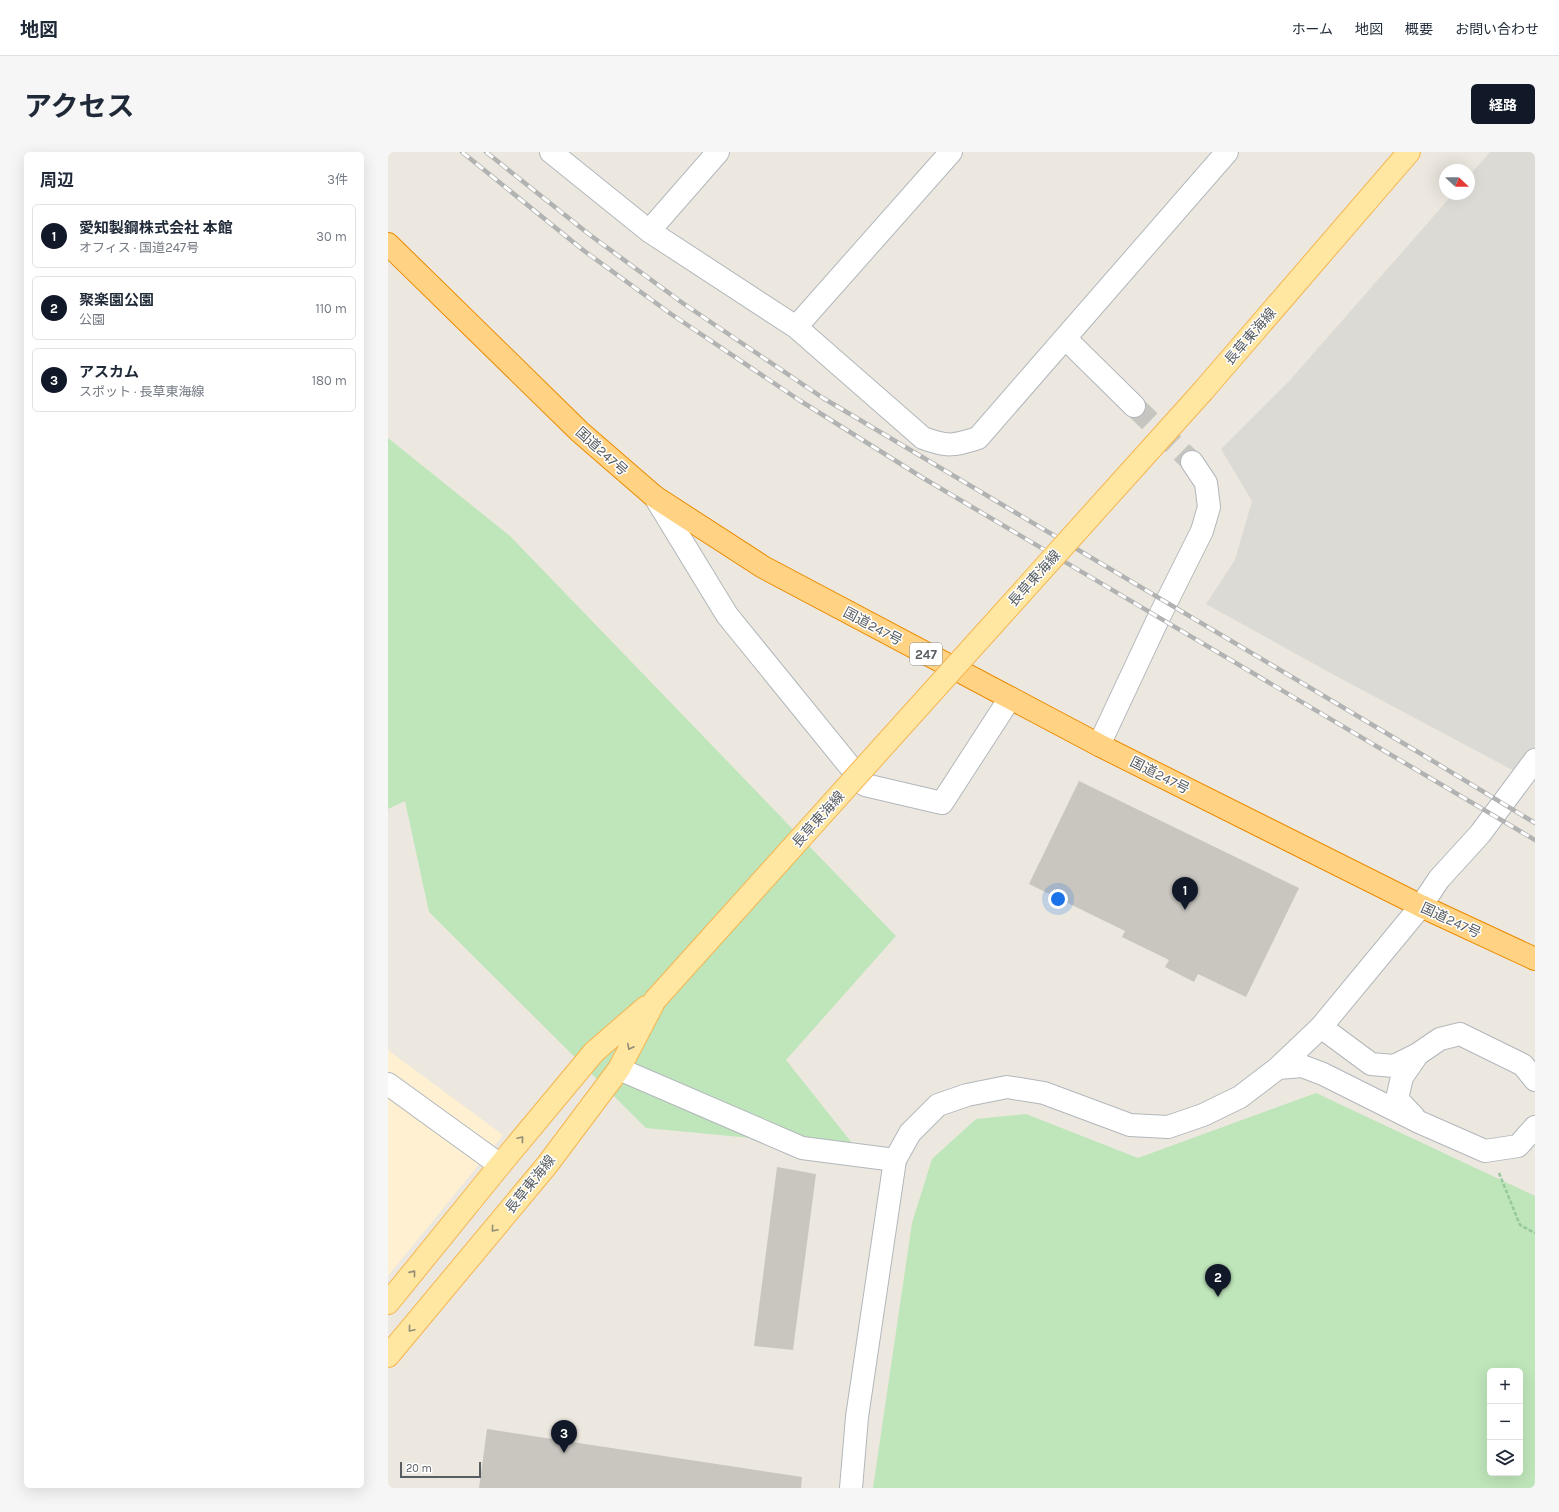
<!DOCTYPE html>
<html lang="ja">
<meta charset="utf-8">
<style>
:root{--surface:#fff;--page:#f6f6f7;--text:#1f2937;--muted:#747a83;--line:#e0e1e3;--accent:#111827}
body{margin:0;font-family:Karla,"Noto Sans JP",sans-serif;background:var(--page);color:var(--text)}
.controls{position:absolute;right:12px;bottom:12px;display:grid;overflow:hidden;border-radius:6px;box-shadow:0 4px 16px #0002}
.controls button{width:36px;height:36px;display:grid;place-items:center;padding:0;border:0;border-bottom:1px solid var(--line);background:var(--surface);color:var(--text);font:20px sans-serif}
.compass{position:absolute;left:1051px;top:12px;width:36px;height:36px;border-radius:50%;background:var(--surface);box-shadow:0 4px 16px #0002;rotate:112deg}
.scale{position:absolute;left:12px;bottom:10px;width:81px;box-sizing:border-box;padding-left:4px;border:2px solid #585d61;border-top:0;font-size:11px;line-height:14px;white-space:nowrap;color:#585d61;-webkit-text-stroke:3px #fff;paint-order:stroke}
.you{position:absolute;left:670px;top:747px;width:14px;height:14px;margin:-10px;border:3px solid #fff;border-radius:50%;background:#1a73e8;box-shadow:0 0 0 6px #1a73e833}
.badge{display:grid;place-items:center;width:26px;height:26px;border-radius:50%;background:var(--accent);color:#fff;font-size:13px;font-weight:700}
.pin{position:absolute;translate:-50% -33px;filter:drop-shadow(0 1px 2px #0008)}
.pin::after{content:'';position:absolute;top:21px;width:14px;height:12px;background:inherit;clip-path:polygon(0 0,100% 0,50% 100%)}
.list{margin:0;padding:0;list-style:none}
h2{display:flex;justify-content:space-between;align-items:center;height:52px;margin:0;padding:0 16px;font-size:17px}
h2 small{font-size:13px;font-weight:400;color:var(--muted)}
.list li{display:grid;grid-template-columns:26px 1fr auto;gap:12px;align-items:center;box-sizing:border-box;height:64px;margin:0 8px 8px;padding:0 8px;border:1px solid var(--line);border-radius:6px}
.list b{display:block;font-size:15px;white-space:nowrap}
.list p{margin:0;font-size:13px;white-space:nowrap;color:var(--muted)}
.list em{font-size:13px;font-style:normal;color:var(--muted)}
.icon{flex:none;width:22px;height:22px;fill:none;stroke:currentColor;stroke-width:2;stroke-linecap:round;stroke-linejoin:round}
.map{position:relative;flex:none;width:1147px;height:1336px;overflow:hidden;border-radius:6px}
header{display:flex;align-items:center;gap:24px;box-sizing:border-box;height:56px;padding:0 20px;background:var(--surface);border-bottom:1px solid var(--line)}
header strong{font-size:19px}
nav{display:flex;gap:22px;margin-inline-start:auto;font-size:14px}
.intro{display:flex;align-items:center;justify-content:space-between;box-sizing:border-box;height:96px;padding:0 24px}
h1{margin:0;font-size:28px}
.button{padding:10px 18px;border-radius:6px;background:var(--accent);color:#fff;font-size:14px;font-weight:700}
main{display:flex;gap:24px;padding:0 24px}
aside{flex:1;background:var(--surface);border-radius:6px;box-shadow:0 4px 16px #0002}
.map>svg:first-child{display:block}
.commercial{fill:#fff0d2}
.industrial{fill:#dcdad4}
.green{fill:#bfe5ba;fill-rule:evenodd}
.building{fill:#c9c5bf}
.lines{fill:none;stroke-linecap:round;stroke-linejoin:round}
.minor-tunnel{stroke:#c7c5c0;stroke-width:22;stroke-dasharray:22 11;stroke-linecap:butt}
.minor-casing{stroke:#b2b7bb;stroke-width:24}
.major-casing{stroke:#f5b550;stroke-width:24}
.highway-casing{stroke:#eb8a00;stroke-width:24}
.path{stroke:#95c89e;stroke-width:2.5;stroke-dasharray:4 2;stroke-linecap:butt}
.minor{stroke:#fff;stroke-width:22}
.major{stroke:#ffe6a1;stroke-width:22}
.highway{stroke:#ffd383;stroke-width:22}
.rail-casing{stroke:#b1b2b2;stroke-width:4.5}
.rail{stroke:#fff;stroke-width:3;stroke-dasharray:9;stroke-linecap:butt}
.major-bridge-casing{stroke:#f5b550;stroke-width:24;stroke-linecap:butt}
.major-bridge{stroke:#ffe6a1;stroke-width:22}
.oneway{stroke:#928d77}
.labels{text-anchor:middle;stroke-width:3;stroke-linejoin:round;paint-order:stroke}
.shield{fill:#fff;stroke:#8a8e90;stroke-width:1}
.shield-label{font-size:13px;font-weight:bold;fill:#585d61}
.street-label{font-size:14px;fill:#585d61;stroke:#fff}
</style>
<header>
<strong>地図</strong>
<nav><a>ホーム</a><a>地図</a><a>概要</a><a>お問い合わせ</a></nav>
</header>
<div class="intro"><h1>アクセス</h1><a class="button">経路</a></div>
<main>
<aside>
<h2>周辺<small>3件</small></h2>
<ul class="list">
<li><span class="badge">1</span><div><b>愛知製鋼株式会社 本館</b><p>オフィス · 国道247号</p></div><em>30 m</em></li>
<li><span class="badge">2</span><div><b>聚楽園公園</b><p>公園</p></div><em>110 m</em></li>
<li><span class="badge">3</span><div><b>アスカム</b><p>スポット · 長草東海線</p></div><em>180 m</em></li>
</ul>
</aside>
<div class="map">
<svg width="1147" height="1336" viewBox="0 0 1147 1336">
<rect width="100%" height="100%" fill="#ece8df"/>
<!-- commercial -->
<path class="commercial" d="M0,898L115,983L0,1124Z"/>
<!-- industrial -->
<path class="industrial" d="M1102,0H1147V630L946,523L818,452L847,408L864,349L833,297L903,227L1065,42H1081V24Z"/>
<!-- green -->
<path class="green" d="M0,286L122,384L508,784L398,908L468,996L258,976L41,760L17,649L0,657Z
M928,941L1147,1044V1336H485L524,1071L544,1007L588,967L638,962L750,1006ZM1102,1219H1132V1321H1102Z"/>
<!-- building -->
<path class="building" d="M691,629L911,736L858,845L810,822L806,830L777,815L781,808L734,785L737,779L641,732Z
M389,1015L428,1022L405,1198L366,1194Z
M99,1277L414,1325L413,1336H91Z"/>
<g class="lines">
<!-- minor-tunnel -->
<path class="minor-tunnel" d="M746,254L804,310"/>
<defs>
<path id="minor" d="M163,0L261,79L408,175L535,286C559,295 566,294 590,286L839,0
M261,79L330,0
M408,175L563,0
M677,186L746,254
M267,345L339,463L477,633L554,651L622,546
M711,593L771,465L814,379L821,355L818,331L804,310
M933,875L983,912L1006,914L1030,902L1052,887L1072,882L1135,913L1147,928
M890,916L914,914L935,922L1031,970L1097,999L1130,994L1147,975
M231,917L414,996L507,1008
M0,932L112,1013
M1026,965L1009,947L1014,925L1030,902
M463,1336L469,1265L507,1008L522,981L550,953L579,943L619,935L656,941L742,973L780,975L815,963L852,945L890,916L933,875L1033,754L1051,727L1092,682L1147,608"/>
<path id="major" d="M815,239L1021,0
M0,1151L112,1013L206,900L258,855
M0,1204L159,1013L231,917L267,848"/>
<path id="highway" d="M0,92L192,280L267,345L375,415L711,593L1033,754L1147,807"/>
</defs>
<!-- minor casing -->
<use href="#minor" class="minor-casing"/>
<!-- major casing -->
<use href="#major" class="major-casing"/>
<!-- highway casing -->
<use href="#highway" class="highway-casing"/>
<!-- path -->
<path class="path" d="M1111,1021L1132,1073L1147,1081"/>
<!-- minor -->
<use href="#minor" class="minor"/>
<!-- major -->
<use href="#major" class="major"/>
<!-- highway -->
<use href="#highway" class="highway"/>
<defs>
<path id="rail" d="M74,0L195,98L283,162L411,248L535,326L1147,688
M98,0L202,83L296,152L435,246L1035,603L1147,671"/>
</defs>
<!-- rail casing -->
<use href="#rail" class="rail-casing"/>
<!-- rail -->
<use href="#rail" class="rail"/>
<defs>
<path id="major-bridge" d="M267,848L815,239"/>
</defs>
<!-- major-bridge casing -->
<use href="#major-bridge" class="major-bridge-casing"/>
<!-- major-bridge -->
<use href="#major-bridge" class="major-bridge"/>
</g>
<!-- one-way arrows -->
<defs><path id="oneway-chevron" d="M-2-3.5L2.5 0L-2 3.5" fill="none" stroke-width="1.6" stroke-linecap="round" stroke-linejoin="round"/></defs>
<g class="oneway">
<use href="#oneway-chevron" transform="translate(242 895) rotate(117)"/>
<use href="#oneway-chevron" transform="translate(133 987) rotate(-50)"/>
<use href="#oneway-chevron" transform="translate(106 1077) rotate(130)"/>
<use href="#oneway-chevron" transform="translate(25 1121) rotate(-51)"/>
<use href="#oneway-chevron" transform="translate(23 1177) rotate(130)"/>
</g>
<g class="labels">
<!-- shield labels -->
<rect class="shield" x="522" y="491" width="32" height="22" rx="3"/>
<g class="shield-label">
<text x="538" y="507">247</text>
</g>
<!-- street labels -->
<g class="street-label">
<text transform="translate(862 184) rotate(-49)" y="5">長草東海線</text>
<text transform="translate(214 299) rotate(42)" y="5">国道247号</text>
<text transform="translate(646 426) rotate(-48)" y="5">長草東海線</text>
<text transform="translate(485 474) rotate(28)" y="5">国道247号</text>
<text transform="translate(772 623) rotate(27)" y="5">国道247号</text>
<text transform="translate(430 667) rotate(-48)" y="5">長草東海線</text>
<text transform="translate(1063 768) rotate(25)" y="5">国道247号</text>
<text transform="translate(142 1032) rotate(-51)" y="5">長草東海線</text>
</g>
</g>
</svg>
<div class="controls">
<button>+</button>
<button>−</button>
<button><svg class="icon" aria-label="layers" viewBox="0 0 24 24"><path d="M12 4l9 5-9 5-9-5zM3 14l9 5 9-5"/></svg></button>
</div>
<svg class="compass" viewBox="-18 -18 36 36"><path d="M0-13l5 13h-10z" fill="#e53935"/><path d="M0 13l5-13h-10z" fill="#747a83"/></svg>
<div class="scale">20 m</div>
<div class="you"></div>
<div class="pin badge" style="left:797px;top:758px">1</div>
<div class="pin badge" style="left:830px;top:1145px">2</div>
<div class="pin badge" style="left:176px;top:1301px">3</div>
</div>
</main>
